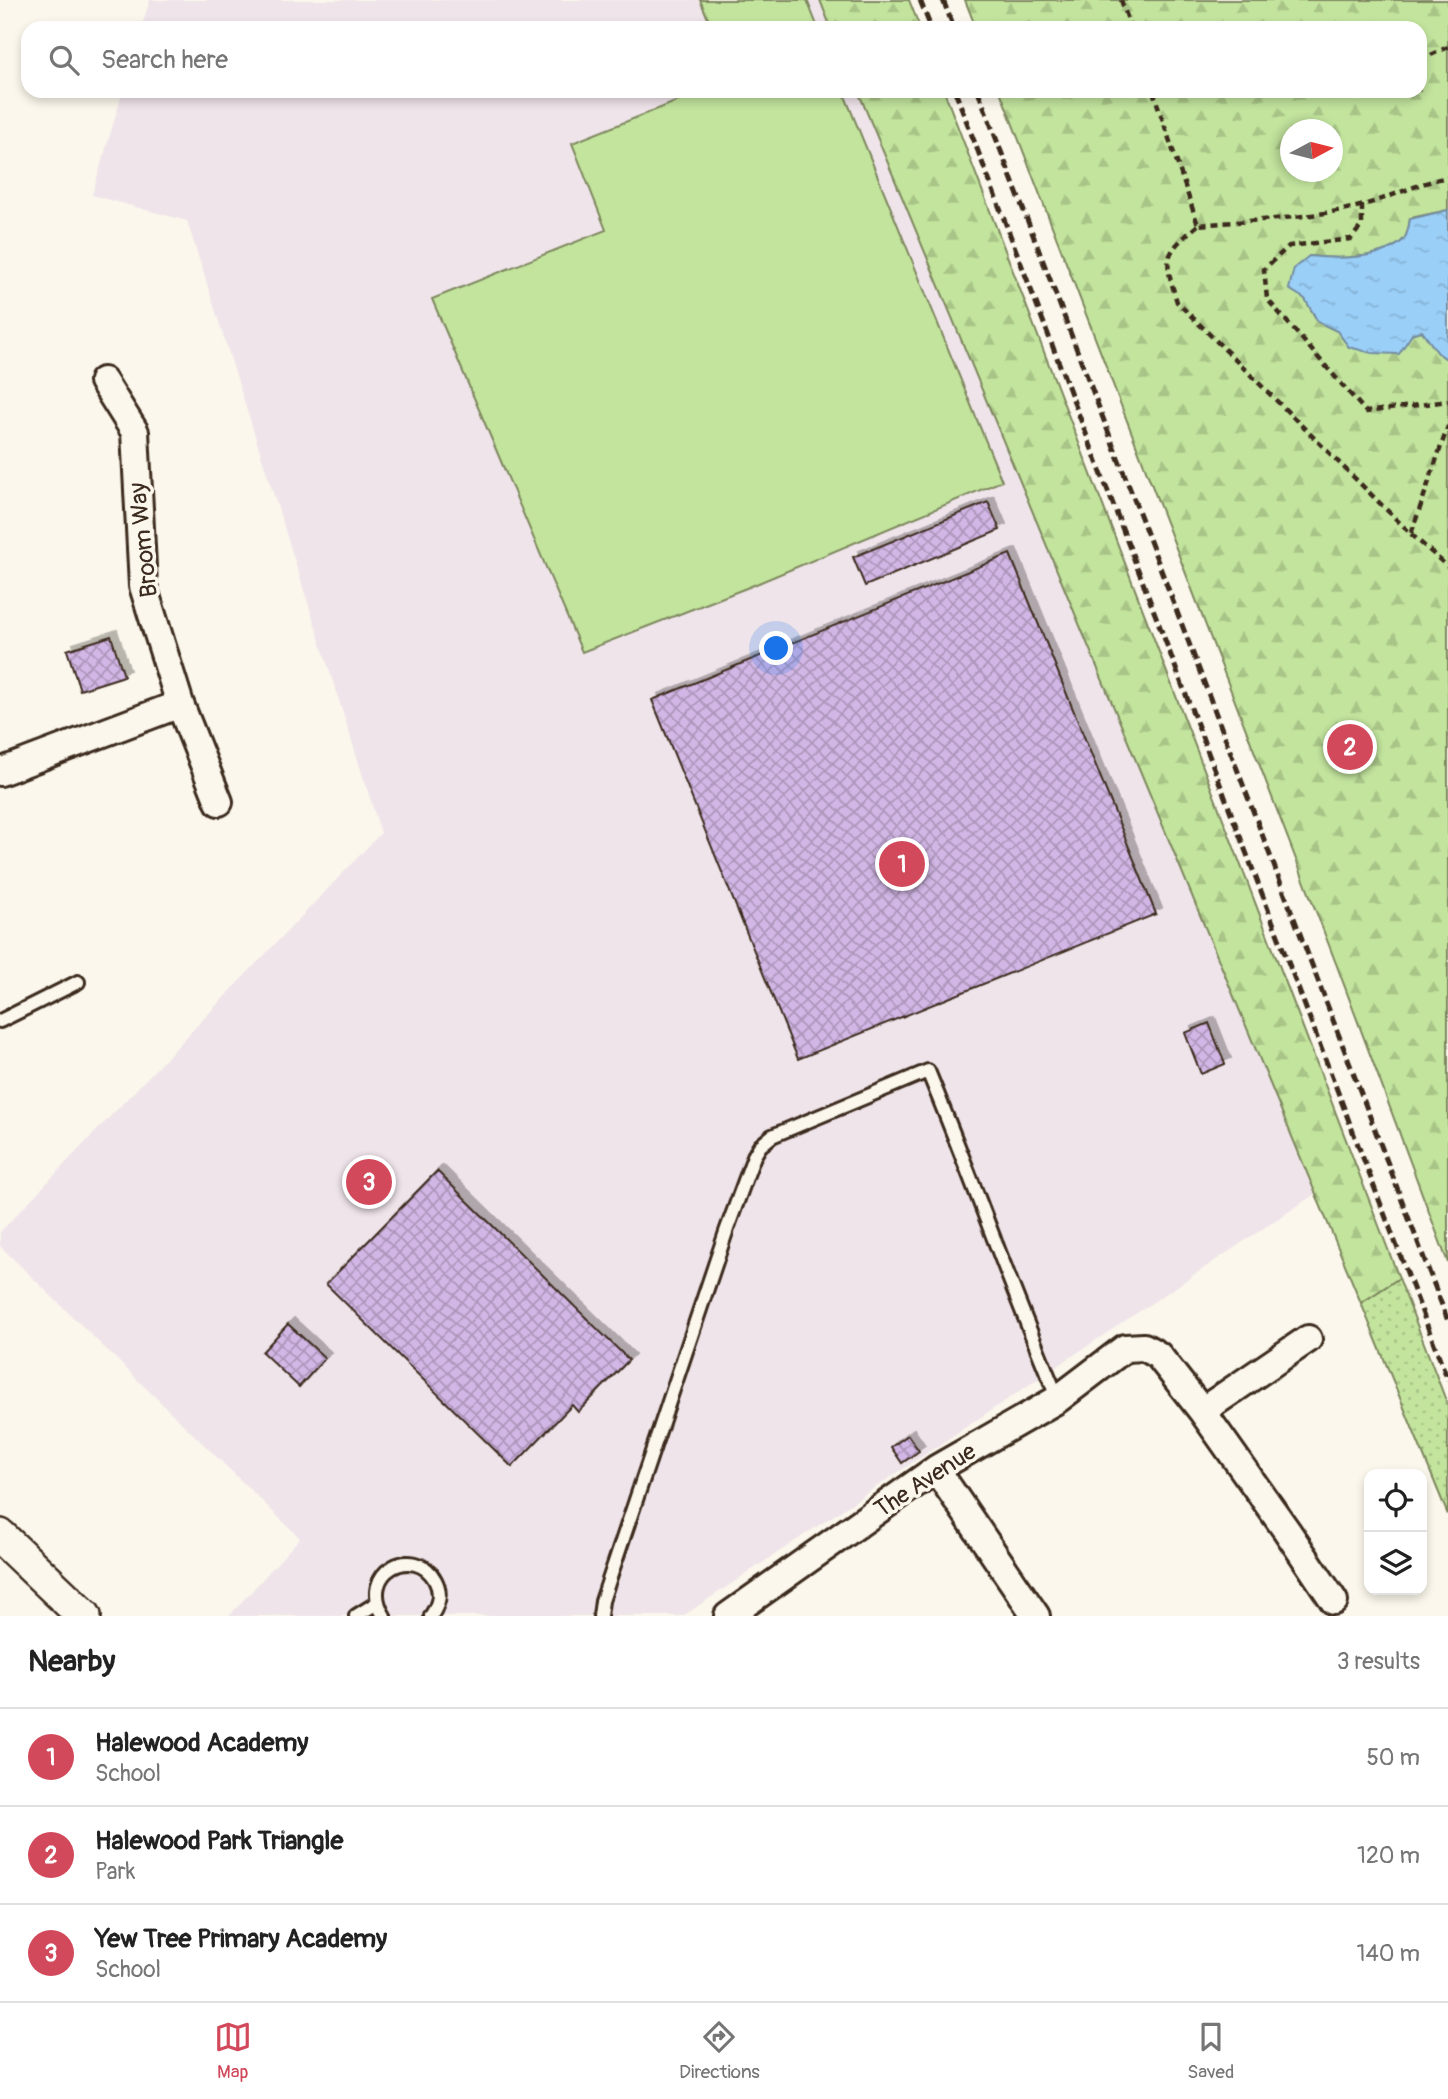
<!DOCTYPE html>
<style>
:root{--surface:#fff;--page:#f2f2f2;--text:#222;--muted:#767676;--line:#e0e0e0;--accent:#d1495b}
body{margin:0;font-family:Pangolin,sans-serif;background:var(--page);color:var(--text)}
.controls{position:absolute;right:21px;bottom:21px;display:grid;overflow:hidden;border-radius:14px;box-shadow:0 4px 10px #0003}
.controls button{width:63px;height:63px;display:grid;place-items:center;padding:0;border:0;border-bottom:2px solid var(--line);background:var(--surface);color:var(--text);font:35px sans-serif}
.compass{position:absolute;left:1280px;top:119px;width:63px;height:63px;border-radius:50%;background:var(--surface);box-shadow:0 4px 10px #0003;rotate:83deg}
.you{position:absolute;left:777px;top:649px;width:24px;height:24px;margin:-18px;border:5px solid #fff;border-radius:50%;background:#1a73e8;box-shadow:0 0 0 10px #1a73e833}
.badge{display:grid;place-items:center;width:46px;height:46px;border-radius:50%;background:var(--accent);color:#fff;font-size:23px;font-weight:700}
.pin{position:absolute;translate:-50% -50%;border:4px solid #fff;box-shadow:0 2px 7px #0006}
.list{margin:0;padding:0;list-style:none}
h2{display:flex;justify-content:space-between;align-items:center;height:91px;margin:0;padding:0 28px;font-size:30px}
h2 small{font-size:23px;font-weight:400;color:var(--muted)}
.list li{display:grid;grid-template-columns:46px 1fr auto;gap:21px;align-items:center;box-sizing:border-box;height:98px;padding:0 28px;border-top:2px solid var(--line)}
.list b{display:block;font-size:26px;white-space:nowrap}
.list p{margin:0;font-size:23px;white-space:nowrap;color:var(--muted)}
.list em{font-size:23px;font-style:normal;color:var(--muted)}
.icon{flex:none;width:38px;height:38px;fill:none;stroke:currentColor;stroke-width:2;stroke-linecap:round;stroke-linejoin:round}
.map{position:relative;flex:none;width:1448px;height:1616px;overflow:hidden}
.search{position:absolute;background:var(--surface);box-shadow:0 4px 10px #0003;left:21px;right:21px;top:21px;height:77px;display:flex;align-items:center;gap:18px;box-sizing:border-box;padding:0 24px;border-radius:21px;color:var(--muted);font-size:26px}
.sheet{height:385px;background:var(--surface)}
nav{display:flex;justify-content:space-around;align-items:center;box-sizing:border-box;height:98px;border-top:2px solid var(--line);background:var(--surface);font-size:19px;color:var(--muted)}
nav a{display:grid;justify-items:center;gap:4px}
nav .on{color:var(--accent)}
.map>svg:first-child{display:block}
.built{fill:#efe4ea}
.grass{fill:url(#grass-dots);stroke:#7e875e;stroke-width:2}
.forest{fill:url(#forest-firs);stroke:#7e875e;stroke-width:2;fill-rule:evenodd}
.garden{fill:#c2e49d;stroke:#7e875e;stroke-width:2}
.water{fill:url(#water-ripples);stroke:#748da1;stroke-width:2}
.building{fill:url(#building-cross-hatch);stroke:#3b2a1e;stroke-width:2;filter:url(#shadow)}
.lines{fill:none;stroke-linecap:round;stroke-linejoin:round}
.service-casing{stroke:#3b2a1e;stroke-width:18}
.minor-casing{stroke:#3b2a1e;stroke-width:32}
.tertiary-casing{stroke:#3b2a1e;stroke-width:38}
.path{stroke:#3b2a1e;stroke-width:4.5;stroke-dasharray:7 5;stroke-linecap:butt}
.service{stroke:#fbf7ec;stroke-width:12}
.minor{stroke:#fbf7ec;stroke-width:26}
.tertiary{stroke:#fbf7ec;stroke-width:33}
.rail{stroke:#3b2a1e;stroke-width:5;stroke-dasharray:10 5;stroke-linecap:butt}
.labels{text-anchor:middle;stroke-width:7;stroke-linejoin:round;paint-order:stroke}
.street-label{font-size:24px;fill:#3b2a1e;stroke:#fbf7ec}
</style>
<div class="map">
<svg width="1448" height="1616" viewBox="0 0 1448 1616">
<defs>
<pattern id="grass-dots" width="8" height="8" patternUnits="userSpaceOnUse" patternTransform="scale(1.75)"><rect width="8" height="8" fill="#c2e49d"/><path d="M2 2h.1M6 6h.1" fill="none" stroke="#a8c487" stroke-width="1.8" stroke-linecap="round"/></pattern>
<pattern id="forest-firs" width="22" height="20" patternUnits="userSpaceOnUse" patternTransform="scale(1.75)"><rect width="22" height="20" fill="#c2e49d"/><path d="M5 1l3.5 6h-7zM16 11l3.5 6h-7z" fill="#a8c487"/></pattern>
<pattern id="water-ripples" width="26" height="14" patternUnits="userSpaceOnUse" patternTransform="scale(1.75)"><rect width="26" height="14" fill="#9acff8"/><path d="M2 4q2-2 4 0t4 0M15 11q2-2 4 0t4 0" fill="none" stroke="#86b2d4"/></pattern>
<pattern id="building-cross-hatch" width="8" height="8" patternUnits="userSpaceOnUse" patternTransform="scale(1.75)"><rect width="8" height="8" fill="#d2b7e6"/><path d="M0 0l8 8M0 8l8-8" fill="none" stroke="#ac95ba"/></pattern>
<filter id="shadow"><feDropShadow dx="6" dy="-6" stdDeviation="0" flood-color="#0004"/></filter>
</defs>
<rect width="100%" height="100%" fill="#fbf7ec"/>
<filter id="ink" filterUnits="userSpaceOnUse"><feTurbulence type="fractalNoise" baseFrequency=".0143" numOctaves="2"/><feDisplacementMap in="SourceGraphic" scale="14" xChannelSelector="R" yChannelSelector="G"/><feConvolveMatrix kernelMatrix="1 2 1 2 8 2 1 2 1" color-interpolation-filters="sRGB"/></filter>
<g filter="url(#ink)">
<!-- built -->
<path class="built" d="M150,0H820L831,28H141Z
M123,91H858L1315,1194L683,1616H229L300,1538L0,1246V1232L381,833L187,221L92,195Z"/>
<!-- grass -->
<path class="grass" d="M1399,1278L1448,1406V1515L1361,1303Z"/>
<!-- forest -->
<path class="forest" d="M820,0H909L920,28H831Z
M965,0H1448V210L1410,218C1409,225 1408,234 1404,239C1385,260 1335,259 1309,256L1305,299L1318,322L1337,331L1349,347L1422,331L1438,353L1448,360V1263L1337,966L1000,91H1420V28H976ZM1290,130H1332V172H1290Z
M858,91H944L1399,1278L1361,1303Z"/>
<!-- garden -->
<path class="garden" d="M700,0H807L818,28H712Z
M703,91H843L1002,481L749,587L582,652L432,299L606,230L572,143Z"/>
<!-- water -->
<path class="water" d="M1448,210V360L1438,353L1422,331L1413,333L1399,354L1372,353L1349,347L1337,331L1318,322L1305,299L1289,289L1294,268L1309,256C1335,259 1385,260 1404,239C1408,234 1409,225 1410,219Z"/>
<!-- building -->
<path class="building" d="M988,502L1000,530L865,586L853,557Z
M1010,554L1156,914L798,1059L652,700Z
M111,636L124,676L80,690L67,650Z
M1209,1023L1225,1064L1201,1074L1185,1033Z
M437,1171L629,1360L578,1412L572,1405L512,1467L326,1284Z
M288,1324L325,1358L299,1387L262,1352Z
M908,1435L919,1451L902,1463L891,1447Z"/>
<g class="lines">
<defs>
<path id="service" d="M0,1021L78,982
M356,1616L377,1603
M384,1616C357,1572 415,1543 435,1580C442,1593 439,1604 431,1616
M600,1616L602,1601L727,1229L754,1156L760,1146L772,1136L928,1071C973,1180 1012,1291 1058,1399"/>
<path id="minor" d="M103,381L135,432L143,586L180,704L219,802
M0,772L180,704
M1202,1411L1308,1339
M936,1469L1036,1616
M728,1616L936,1469L1058,1399L1125,1348L1144,1347L1158,1355L1202,1411L1287,1531L1334,1601"/>
<path id="tertiary" d="M0,1536L84,1616"/>
</defs>
<!-- service casing -->
<use href="#service" class="service-casing"/>
<!-- minor casing -->
<use href="#minor" class="minor-casing"/>
<!-- tertiary casing -->
<use href="#tertiary" class="tertiary-casing"/>
<!-- path -->
<path class="path" d="M1121,0L1131,28
M1420,60L1448,47
M1153,91L1198,225C1252,220 1308,219 1360,206C1390,198 1418,183 1448,177
M1362,205V225L1351,239L1289,246L1264,269L1267,299L1366,412L1448,401
M1198,225C1162,255 1164,258 1177,302L1411,534L1448,426
M1411,534L1448,567"/>
<!-- service -->
<use href="#service" class="service"/>
<!-- minor -->
<use href="#minor" class="minor"/>
<!-- tertiary -->
<use href="#tertiary" class="tertiary"/>
<!-- rail -->
<path class="rail" d="M920,0L931,28
M943,0L954,28
M955,91L1448,1380
M978,91L1448,1321"/>
</g>
</g>
<g class="labels">
<!-- street labels -->
<g class="street-label">
<text transform="translate(143 540) rotate(-96)" y="8">Broom Way</text>
<text transform="translate(925 1480) rotate(-33)" y="8">The Avenue</text>
</g>
</g>
</svg>
<div class="controls">
<button><svg class="icon" aria-label="locate" viewBox="0 0 24 24"><circle cx="12" cy="12" r="6"/><path d="M12 2v4M12 18v4M2 12h4M18 12h4"/></svg></button>
<button><svg class="icon" aria-label="layers" viewBox="0 0 24 24"><path d="M12 4l9 5-9 5-9-5zM3 14l9 5 9-5"/></svg></button>
</div>
<svg class="compass" viewBox="-18 -18 36 36"><path d="M0-13l5 13h-10z" fill="#e53935"/><path d="M0 13l5-13h-10z" fill="#767676"/></svg>
<div class="you"></div>
<div class="pin badge" style="left:902px;top:864px">1</div>
<div class="pin badge" style="left:1350px;top:747px">2</div>
<div class="pin badge" style="left:369px;top:1182px">3</div>
<div class="search"><svg class="icon" aria-label="search" viewBox="0 0 24 24"><circle cx="10" cy="10" r="6"/><path d="M15 15l6 6"/></svg>Search here</div>
</div>
<section class="sheet">
<h2>Nearby<small>3 results</small></h2>
<ul class="list">
<li><span class="badge">1</span><div><b>Halewood Academy</b><p>School</p></div><em>50 m</em></li>
<li><span class="badge">2</span><div><b>Halewood Park Triangle</b><p>Park</p></div><em>120 m</em></li>
<li><span class="badge">3</span><div><b>Yew Tree Primary Academy</b><p>School</p></div><em>140 m</em></li>
</ul>
</section>
<nav>
<a class="on"><svg class="icon" aria-label="map" viewBox="0 0 24 24"><path d="M3 6l6-2 6 2 6-2v14l-6 2-6-2-6 2zM9 4v14M15 6v14"/></svg>Map</a>
<a><svg class="icon" aria-label="directions" viewBox="0 0 24 24"><path d="M12 3l9 9-9 9-9-9zM9 14v-3h6M13 9l2 2-2 2"/></svg>Directions</a>
<a><svg class="icon" aria-label="saved" viewBox="0 0 24 24"><path d="M7 4h10v16l-5-4-5 4z"/></svg>Saved</a>
</nav>
